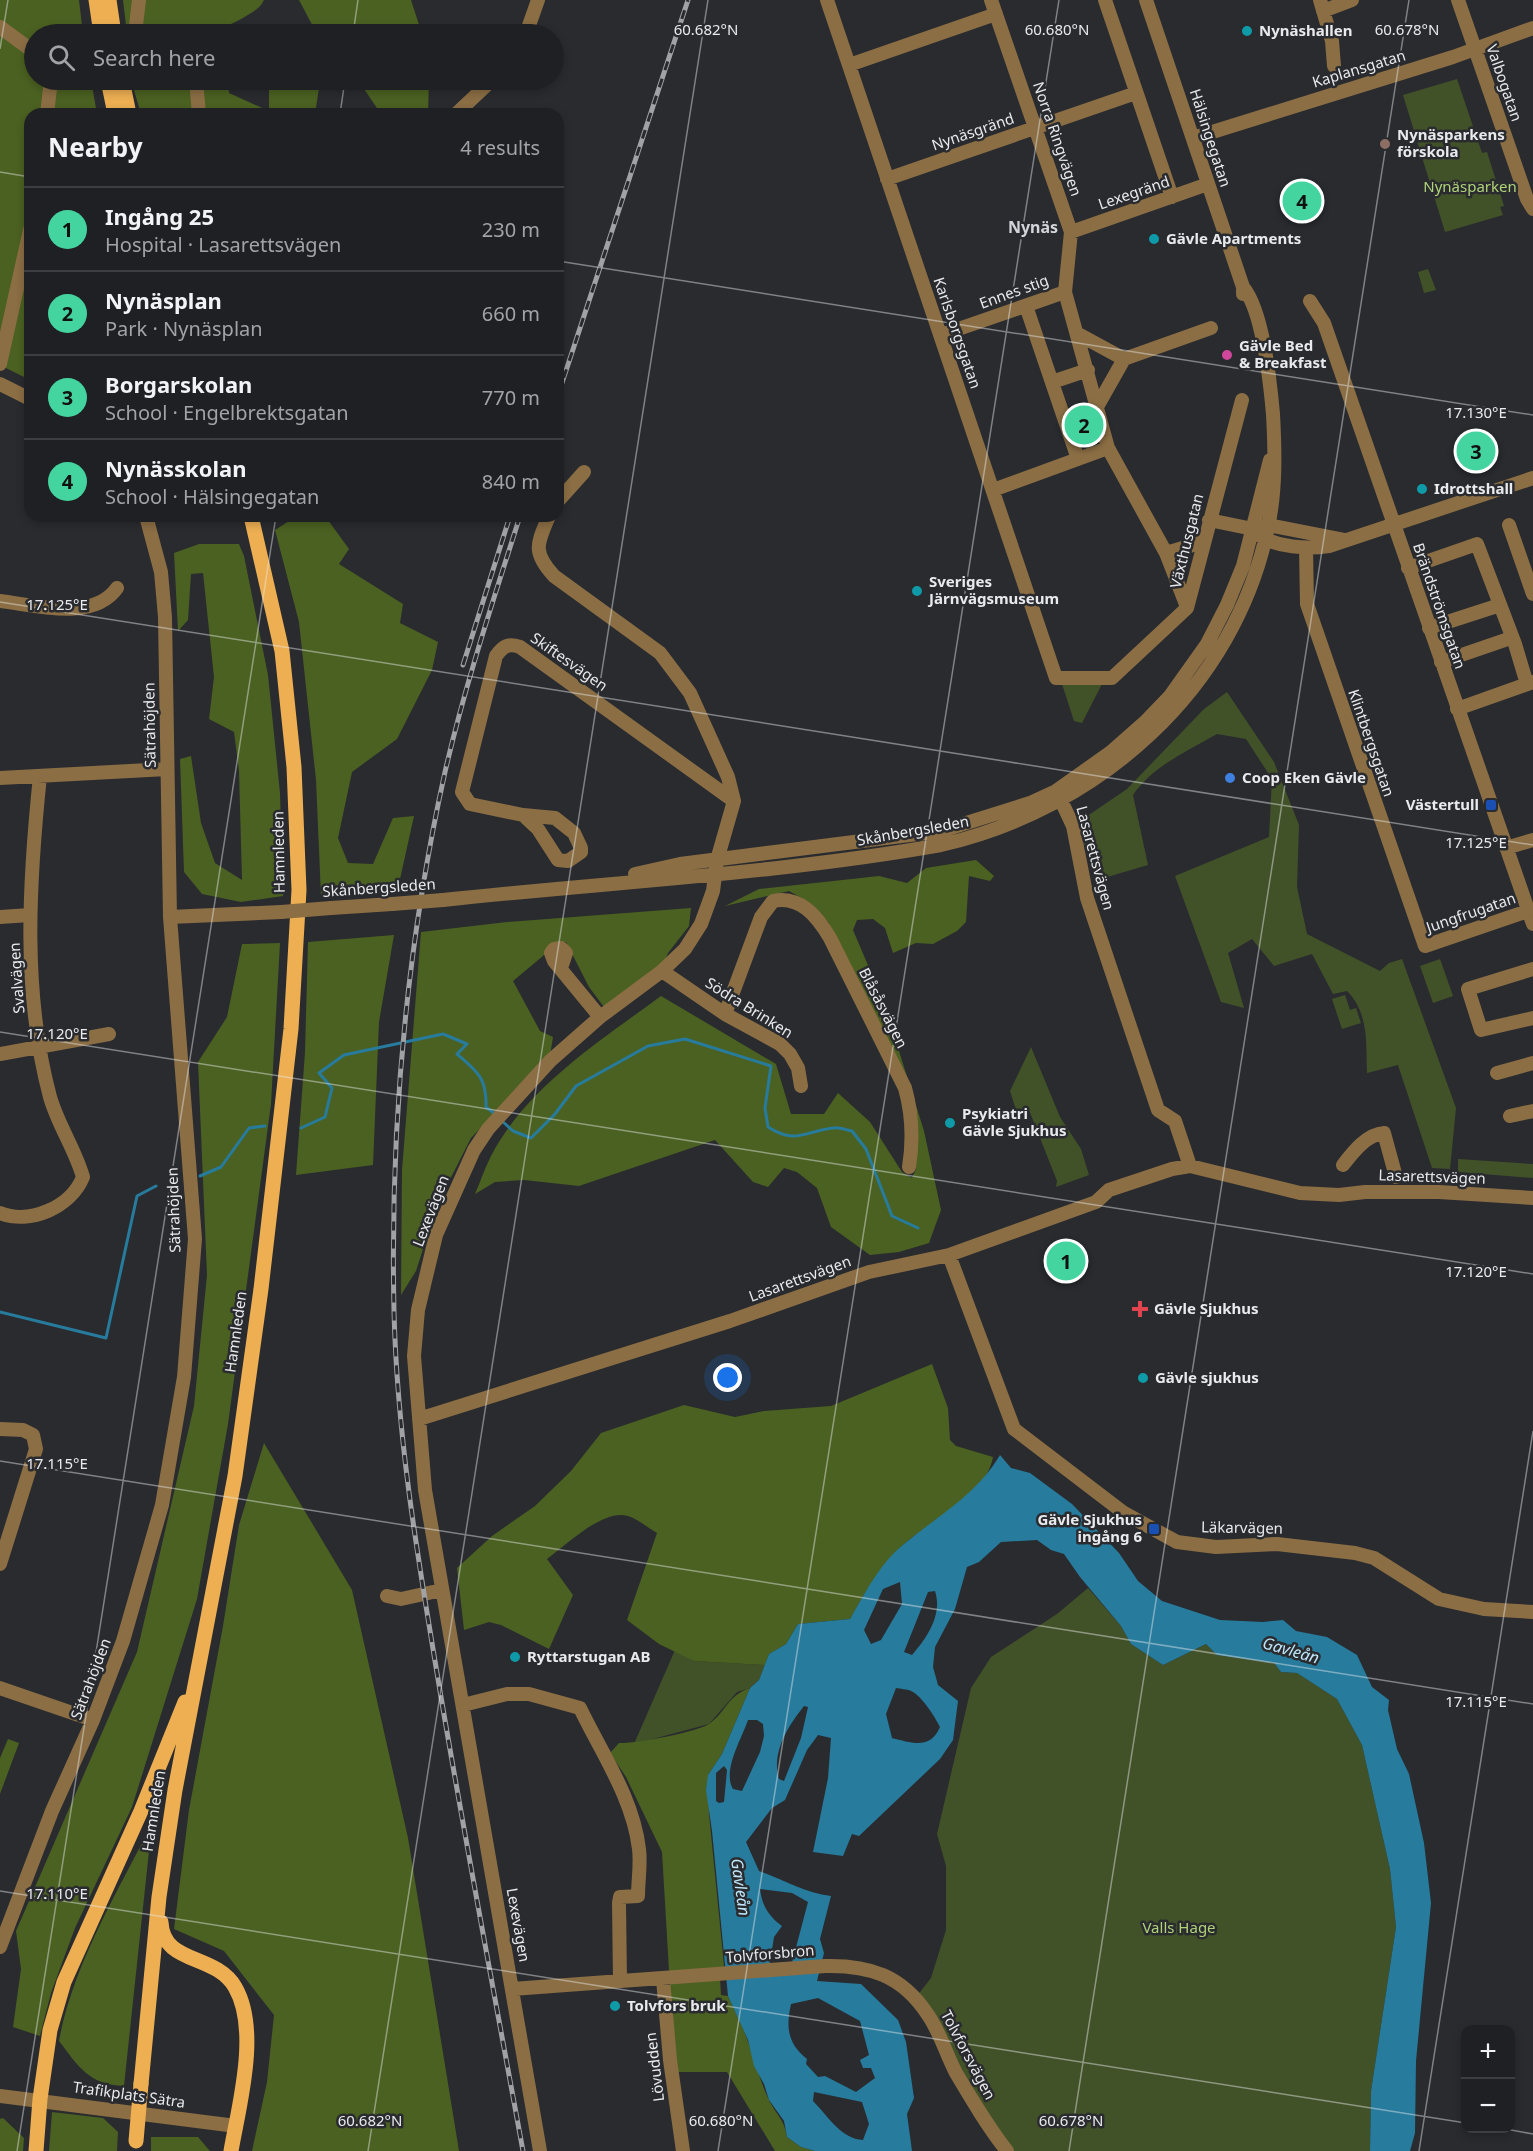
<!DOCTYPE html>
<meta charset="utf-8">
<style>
:root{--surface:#1f2023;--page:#27282b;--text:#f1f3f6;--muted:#a1a3a6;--line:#3c3e41;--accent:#44d49f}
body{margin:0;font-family:"Noto Sans",sans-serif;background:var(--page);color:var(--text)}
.controls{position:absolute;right:18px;bottom:18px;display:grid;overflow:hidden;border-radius:12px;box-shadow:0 3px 9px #0003}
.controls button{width:54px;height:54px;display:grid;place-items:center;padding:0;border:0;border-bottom:2px solid var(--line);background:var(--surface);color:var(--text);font:30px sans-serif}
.you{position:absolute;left:728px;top:1378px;width:21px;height:21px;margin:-15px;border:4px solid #fff;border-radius:50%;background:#1a73e8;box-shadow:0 0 0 9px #1a73e833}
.badge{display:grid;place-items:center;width:39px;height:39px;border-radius:50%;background:var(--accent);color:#111;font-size:20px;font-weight:700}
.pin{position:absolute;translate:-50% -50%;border:3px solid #fff;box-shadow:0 2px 6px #0006}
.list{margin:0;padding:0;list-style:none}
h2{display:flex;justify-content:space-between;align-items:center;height:78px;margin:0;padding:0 24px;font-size:26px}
h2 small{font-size:20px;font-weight:400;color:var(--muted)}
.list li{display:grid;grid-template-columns:39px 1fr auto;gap:18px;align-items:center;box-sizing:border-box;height:84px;padding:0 24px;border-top:2px solid var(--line)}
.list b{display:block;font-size:22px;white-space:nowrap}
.list p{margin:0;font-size:20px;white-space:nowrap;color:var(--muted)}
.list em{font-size:20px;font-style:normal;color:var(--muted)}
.icon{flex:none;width:33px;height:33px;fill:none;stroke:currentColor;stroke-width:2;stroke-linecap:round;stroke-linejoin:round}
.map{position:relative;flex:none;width:1533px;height:2151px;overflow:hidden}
.search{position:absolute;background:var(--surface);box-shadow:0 3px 9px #0003;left:24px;top:24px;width:540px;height:66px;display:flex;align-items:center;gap:15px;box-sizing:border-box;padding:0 21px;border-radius:33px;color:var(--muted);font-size:22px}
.panel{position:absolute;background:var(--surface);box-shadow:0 3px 9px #0003;left:24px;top:108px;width:540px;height:414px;border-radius:18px}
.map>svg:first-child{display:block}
.green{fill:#425228}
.forest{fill:#4b6121}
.water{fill:#277b9d;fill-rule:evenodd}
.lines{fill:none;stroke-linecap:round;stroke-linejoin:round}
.stream{stroke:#277b9d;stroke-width:3}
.minor{stroke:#8b6e44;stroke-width:14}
.major{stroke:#edaf52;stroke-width:15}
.rail-casing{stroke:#a0a2a5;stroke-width:5}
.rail{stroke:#292b2f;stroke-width:3;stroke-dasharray:9;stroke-linecap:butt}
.minor-bridge{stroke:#8b6e44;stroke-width:14}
.major-bridge{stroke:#edaf52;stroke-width:15}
.ticks{fill:none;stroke:#e9eaed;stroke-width:1.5;stroke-opacity:0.45}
.culture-dot{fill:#0f9aa8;stroke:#292b2f;stroke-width:2}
.education-dot{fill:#8d6e63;stroke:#292b2f;stroke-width:2}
.hotel-dot{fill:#d1479c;stroke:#292b2f;stroke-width:2}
.shop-dot{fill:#3f7fe0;stroke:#292b2f;stroke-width:2}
.transit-dot{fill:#1a4fb4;stroke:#292b2f;stroke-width:2}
.health-dot{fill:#e0444e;stroke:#292b2f;stroke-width:2}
.labels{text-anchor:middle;stroke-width:5;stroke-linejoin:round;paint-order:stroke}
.poi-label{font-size:15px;font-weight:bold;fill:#e9eaed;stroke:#292b2f;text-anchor:start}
.street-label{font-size:15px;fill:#e9eaed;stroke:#292b2f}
.park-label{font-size:15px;fill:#b0d378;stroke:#292b2f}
.neighbourhood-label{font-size:16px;font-weight:bold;fill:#d3d5db;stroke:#292b2f}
.water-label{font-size:16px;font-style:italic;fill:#bfe7fb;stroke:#292b2f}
.ticks-label{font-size:15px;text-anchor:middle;fill:#e9eaed;stroke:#292b2f;stroke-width:5;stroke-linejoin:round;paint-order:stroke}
</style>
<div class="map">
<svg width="1533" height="2151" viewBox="0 0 1533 2151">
<rect width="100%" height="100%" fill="#292b2f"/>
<!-- green -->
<path class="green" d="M1457,79L1482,153L1487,152L1504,206L1500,207L1503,215L1445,232L1403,95Z
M1428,269L1436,290L1424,293L1418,272Z
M1062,684H1102L1082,723L1074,721Z
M1227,692L1274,762L1299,825L1297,887L1307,934L1380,971L1389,963L1402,959L1456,1108L1450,1169L1432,1168L1398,1065L1367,1073C1366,1043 1369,1013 1347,991L1333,994L1312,954L1274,966L1252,939L1228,953L1244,1008L1221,1002L1175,876L1269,837L1272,779L1246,739L1217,734C1187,751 1153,766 1133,795L1148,865L1097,880L1077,823L1127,789L1204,709Z
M1440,959L1453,996L1433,1003L1420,966Z
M1345,995L1350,1010L1356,1008L1361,1023L1342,1029L1332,999Z
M1031,1047L1060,1117L1081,1149L1089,1175L1056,1187L1057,1181L1029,1110L1017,1113L1010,1091Z
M1458,1159L1533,1164V1178L1458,1172Z
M1088,1588L1121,1626L1131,1644L1163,1665L1206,1644L1217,1655L1274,1663L1281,1672L1297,1673L1337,1699L1362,1745L1390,1869L1396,1927L1371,2091L1370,2151H1007L917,1996L931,1978L946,1930V1866L937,1834L971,1688L991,1657L1057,1614Z
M675,1650L694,1661L765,1665L759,1680L750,1688L737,1692L709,1724L634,1744Z"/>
<!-- forest -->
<path class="forest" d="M0,0H79L83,34H34V80H91L97,114H30V380L0,365Z
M123,0H264C259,10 252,12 243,18C202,41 172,34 127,34Z
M299,0H411L422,34H317Z
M131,80H190L188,85L205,80H228L229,93L269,111V84L262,80H316L319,88L315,114H141Z
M358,80H429L428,114H381Z
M297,516H325L349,549L339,564L403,604L400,623L438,642L432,670L397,739L352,772L338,838L348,863L373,864L393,818L414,816L398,888L321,896L316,780L299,622L275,530Z
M199,544H239L244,556L268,675L280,793L283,896L241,902L202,894L184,872L180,759L191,756L201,823L215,863L242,880L239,771L234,732L209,719L214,677L203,573L191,574L188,620L178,631L174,553Z
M976,860L994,876L990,881L969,876L966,922L957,931L933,944L916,943L893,953L885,928L873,919L857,920L853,930L884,1003L924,1131L941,1210L929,1243L899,1252L870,1255L831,1227L817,1188L797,1172L784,1168L768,1187L753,1182L715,1140L579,1186L524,1180L495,1182L475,1194C480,1182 485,1168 491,1156C527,1087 600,1041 661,996L776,1064L791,1114H824L838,1093L870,1122L902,1172L912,1178L916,1169L908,1093L829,923L807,901L789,891L725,906L759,889L879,876L907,883L926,868Z
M691,908L689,926L668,953L661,971L607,1011L589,987L566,942L552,943L543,956L513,981L540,1031L553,1037L550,1056L471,1138L437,1205L416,1271L401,1295L402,1170L421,932L507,922Z
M394,935L379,1022L373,1165L296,1175L305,1052L308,942Z
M280,943L271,1104L228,1424L197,1599L132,1807L75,1928L51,1993L40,2036L13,2027L21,1969L16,1931L137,1652L194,1406L207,1275L198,1062L227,1017L242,944Z
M932,1364L948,1408L950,1440L956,1446L993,1457C986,1497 931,1520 903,1545C880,1565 865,1593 850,1619L798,1624L786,1644L769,1654L765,1665L694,1661L659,1644L627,1620L657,1533C648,1528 638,1519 628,1516C604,1508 566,1545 547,1559L573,1595L549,1649L501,1625L489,1622L464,1630L457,1568L492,1536L535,1506L571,1471L601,1433L684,1405L735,1417L764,1411L831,1406Z
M264,1443L352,1590L408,1838L459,2151H252L267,2082L274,2015L224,1951L174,1929L189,1810L223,1626L239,1525Z
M750,1688L722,1754L708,1775L709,1814L725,1976L720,1978L721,1995L728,1996C734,2010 742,2024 747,2039C755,2059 759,2080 769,2100C776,2115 784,2118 787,2137L801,2147L815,2151H775L727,2072H675L662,1852L626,1777L610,1753L619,1743C634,1744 697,1732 709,1724C726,1712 727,1696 750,1688Z
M8,1739L19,1743L0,1794V1758Z
M152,1823L124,2086C89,2085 78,2066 59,2041C73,1964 118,1892 152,1823Z
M52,2112L103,2118L118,2132L117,2151H49Z
M3,2118L24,2138L23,2151H0V2119Z
M151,2137H198L210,2151H151Z"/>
<!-- water -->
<path class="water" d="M1000,1455L1011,1468L1030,1473L1072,1504L1119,1553L1138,1581L1162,1601L1220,1620L1263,1622L1283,1620L1296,1631L1327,1637L1357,1655L1372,1687L1389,1700L1388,1710L1397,1749L1409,1774L1424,1843L1431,1903L1416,2061L1415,2133L1410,2151H1370L1371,2091L1396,1927L1390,1869L1362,1745L1337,1699L1297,1673L1281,1672L1274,1663L1217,1655L1206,1644L1163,1665L1131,1644L1121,1626L1080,1577L1064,1554L1051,1550L1037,1540L1001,1542L979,1562L967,1567L955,1609L935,1647L933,1667L938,1685L958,1701L953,1740L940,1759L859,1836L852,1834L843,1856L813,1852L828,1778L831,1738L818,1735L807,1750L785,1800L772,1808L746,1842L759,1871C784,1880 805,1893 831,1896L820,1939L824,1953L817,1981L861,1984L898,2020L906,2042L914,2098L907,2114L912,2151H815L801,2147L787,2137L784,2121L769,2100L764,2084L754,2066L748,2040L728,1996L712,1831L706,1790L708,1775L722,1754L750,1688L759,1680L769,1654L786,1644L798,1624L850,1619C865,1593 880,1563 904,1544C939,1515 976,1495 1000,1455ZM900,1582L902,1604L881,1640L871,1644L864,1630L883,1589ZM935,1591C943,1615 926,1639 912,1655L904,1652L928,1592ZM896,1688C900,1689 907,1689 911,1691C922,1696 935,1717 940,1727C930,1750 912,1743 892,1738L886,1714ZM804,1706L808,1707L801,1738L784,1781L779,1779C771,1753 788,1726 804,1706ZM748,1720H757L763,1724L764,1736L760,1752L742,1791L733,1789C722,1771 742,1738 748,1720ZM724,1766L727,1770L724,1802L719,1803L716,1801V1773ZM760,1889L792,1893L808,1902L789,1974H768L774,1937L782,1926C768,1916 762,1905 760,1889ZM818,1998L860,2021L869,2055L860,2060L863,2068H871L875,2078L856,2092L825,2076L818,2077L806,2064L807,2059C787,2043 786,2027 791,2004ZM814,2092L862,2102L869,2124L863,2140C841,2139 828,2116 813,2101Z"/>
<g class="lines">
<!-- stream -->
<path class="stream" d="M502,1121L513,1131L531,1138L555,1114L576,1086L648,1046L685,1039L771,1066L765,1108L768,1127C796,1145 805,1131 833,1128C839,1127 846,1130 852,1131L866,1149L892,1216L918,1228
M301,1128L325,1117L332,1088L319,1073L344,1055L443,1034L467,1044L457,1054C477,1071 487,1078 486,1107L495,1114
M200,1176L221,1167L249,1128L265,1126
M0,1312L106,1338L137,1196L156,1186"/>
<!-- minor -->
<path class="minor" d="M827,0L1056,678H1112L1187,608L1242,400
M991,0L1071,232L1065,292L1108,448L1166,553L1187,607
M1105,0L1172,197
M1146,0L1243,287V294
M1320,0L1332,41L1334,66
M1458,0L1527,199L1533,209
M1323,11L1352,0
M0,27L34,52
M135,34L139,0
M526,34L538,0
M849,65L996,14
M196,80L199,114
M47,114L51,80
M456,114L492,80
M1193,138L1453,57L1533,28
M887,179L1136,93
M1071,232L1208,184
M1310,301L1324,323L1533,924
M1026,306L1078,459
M1078,334L1124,359L1098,405
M941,335L1065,292
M1124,359L1211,328
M0,364L30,230
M1052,382L1088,370
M0,384L30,399
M993,490L1108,448
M558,501L584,472
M1209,520L1253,529L1268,525L1345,540
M1509,525L1533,594
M1258,534C1275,548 1309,549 1329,546L1533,478
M1306,548L1307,604L1425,946L1528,911
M1166,553L1203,542
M1408,568L1477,544L1515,644L1527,684
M0,601C35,605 93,622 117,588
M1429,628L1500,605
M1441,662L1511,638
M1457,709L1533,682
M0,778L167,769
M1058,794L1073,826L1087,898L1158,1110L1175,1121L1190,1166
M523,815L538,829L558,860L568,861L581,852V848L574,833L555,818L523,815L470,804L462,792L496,656C503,646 508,643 520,647L734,801
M1506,848L1533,840
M635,874L680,864L941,831L1030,803L1056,791L1111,752L1145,722L1170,696L1207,644L1227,605L1243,566L1270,460
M443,900C609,882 777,874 941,845C1099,809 1235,689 1268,527C1276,490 1275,451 1273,414C1270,381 1263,311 1243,287
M331,908L392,904
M0,917L30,915
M170,917L281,912
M561,968L566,953L561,948L554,949L551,953L554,961L600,1017
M1533,969L1468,989L1481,1030L1533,1018
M662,971L725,1014L780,1044L790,1054L798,1068L801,1086
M725,1014L761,917L773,901C800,895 817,916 830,938L905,1088C912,1113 913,1142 909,1167
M0,1054L109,1034
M1497,1073L1533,1063
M1510,1116L1533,1111
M1343,1165C1353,1152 1367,1134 1384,1133L1396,1177
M0,1213C30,1225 71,1207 83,1177C75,1149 58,1125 50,1097C22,992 29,882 40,776
M949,1255L1014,1429L1124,1513L1177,1542L1216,1547L1277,1544L1355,1553L1374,1558L1439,1599L1484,1609L1533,1612
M419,1419L730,1321L869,1272L949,1255L1096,1202L1109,1190L1172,1169L1190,1166L1300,1193L1339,1195L1365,1192H1439L1533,1198
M0,1429L23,1430L33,1435L36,1449L0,1564
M387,1596L401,1599L442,1590
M0,1688L93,1720
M463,1705L507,1694H529L580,1708C602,1754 633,1798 639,1849C641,1864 638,1881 638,1896L620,1897L619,1903L620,1981
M0,1947L52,1811L93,1720L123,1641L162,1505L184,1377L195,1239L170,917L165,617L161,572L146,516
M663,1979L670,2060L683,2151
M512,1989L825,1966C869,1965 902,1975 928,2015C940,2032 946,2054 956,2073C972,2100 988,2127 1007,2151
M0,2096L236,2126
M540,2151L425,1490L414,1356L418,1310L436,1235L474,1150L488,1129L550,1061L600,1017L662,971L685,949L701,924L713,891L717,860L734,801L728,777L690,693L660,653L554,576C532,552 537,544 549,516"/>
<!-- major -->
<path class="major" d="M96,0L101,34
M109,0L114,34
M108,80L115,114
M122,80L129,114
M161,1922C163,1965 215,1953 235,1987C260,2030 239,2105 231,2151
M141,2084L159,1897L175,1790L235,1476L261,1289L291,1029L299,890L294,767L282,651L251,516
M36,2151L40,2099L50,2030L64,1982L141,1811L185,1702"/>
<defs>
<path id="rail" d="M558,395L688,0
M520,516C493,601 465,685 445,772C406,948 390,1130 394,1311C397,1439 419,1565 440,1691C466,1845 495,1998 523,2151
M463,665L510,516"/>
</defs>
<!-- rail casing -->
<use href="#rail" class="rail-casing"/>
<!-- rail -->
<use href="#rail" class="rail"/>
<!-- minor-bridge -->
<path class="minor-bridge" d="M392,904L443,900
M281,912L331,908"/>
<!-- major-bridge -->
<path class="major-bridge" d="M136,2141L141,2084"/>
</g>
<!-- ticks -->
<path class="ticks" d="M353,34L358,0M0,49L8,0M340,114L345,80M0,172L30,177M558,261L1533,415M0,602L1533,845M0,1032L1533,1274M0,1461L1533,1704M0,1891L1466,2123M1500,2128L1533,2134M17,2151L276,516M368,2151L708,0M718,2151L1059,0M1069,2151L1409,0M1419,2151L1533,1431"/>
<!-- markers -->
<g class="culture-dot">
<circle cx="1247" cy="31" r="6"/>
<circle cx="1154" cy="239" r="6"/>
<circle cx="1422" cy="489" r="6"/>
<circle cx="917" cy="591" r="6"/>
<circle cx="950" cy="1123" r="6"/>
<circle cx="1143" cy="1378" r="6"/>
<circle cx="515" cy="1657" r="6"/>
<circle cx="615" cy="2006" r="6"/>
</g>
<circle class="education-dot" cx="1385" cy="144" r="6"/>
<circle class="hotel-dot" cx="1227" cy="355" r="6"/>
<circle class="shop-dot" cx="1230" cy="778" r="6"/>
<g class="transit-dot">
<rect x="1485" y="799" width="12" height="12" rx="3"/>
<rect x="1148" y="1523" width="12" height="12" rx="3"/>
</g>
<path class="health-dot" d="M1137 1300h6v6h6v6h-6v6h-6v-6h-6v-6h6z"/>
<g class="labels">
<!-- poi labels -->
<g class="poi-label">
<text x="1259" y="36">Nynäshallen</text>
<text x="1397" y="140">Nynäsparkens<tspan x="1397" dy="17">förskola</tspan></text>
<text x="1166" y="244">Gävle Apartments</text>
<text x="1239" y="351">Gävle Bed<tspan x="1239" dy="17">&amp; Breakfast</tspan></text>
<text x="1434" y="494">Idrottshall</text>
<text x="929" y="587">Sveriges<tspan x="929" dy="17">Järnvägsmuseum</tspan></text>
<text x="1242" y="783">Coop Eken Gävle</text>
<text x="1479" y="810" text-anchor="end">Västertull</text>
<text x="962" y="1119">Psykiatri<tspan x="962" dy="17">Gävle Sjukhus</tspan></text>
<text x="1154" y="1314">Gävle Sjukhus</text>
<text x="1155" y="1383">Gävle sjukhus</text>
<text x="1142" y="1525" text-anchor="end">Gävle Sjukhus<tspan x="1142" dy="17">ingång 6</tspan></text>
<text x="527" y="1662">Ryttarstugan AB</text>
<text x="627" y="2011">Tolvfors bruk</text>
</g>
<!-- street labels -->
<g class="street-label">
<text transform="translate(1359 69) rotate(-17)" y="5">Kaplansgatan</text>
<text transform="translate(1504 83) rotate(71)" y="5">Valbogatan</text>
<text transform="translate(973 132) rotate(-19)" y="5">Nynäsgränd</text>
<text transform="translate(1210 138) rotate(72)" y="5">Hälsingegatan</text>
<text transform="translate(1057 139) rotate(71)" y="5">Norra Ringvägen</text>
<text transform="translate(1134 193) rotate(-19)" y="5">Lexegränd</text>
<text transform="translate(1014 292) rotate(-20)" y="5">Ennes stig</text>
<text transform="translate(957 333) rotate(71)" y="5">Karlsborgsgatan</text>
<text transform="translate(1187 541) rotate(-76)" y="5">Växthusgatan</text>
<text transform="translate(1439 606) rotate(71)" y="5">Brändströmsgatan</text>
<text transform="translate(569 662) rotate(35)" y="5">Skiftesvägen</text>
<text transform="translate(150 725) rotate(-91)" y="5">Sätrahöjden</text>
<text transform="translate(1371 743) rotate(71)" y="5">Klintbergsgatan</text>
<text transform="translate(913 831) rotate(-10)" y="5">Skånbergsleden</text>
<text transform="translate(279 852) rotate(-91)" y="5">Hamnleden</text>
<text transform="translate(1095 858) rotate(75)" y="5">Lasarettsvägen</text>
<text transform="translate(379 888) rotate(-4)" y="5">Skånbergsleden</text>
<text transform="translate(1471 913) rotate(-19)" y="5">Jungfrugatan</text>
<text transform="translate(17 978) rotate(-94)" y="5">Svalvägen</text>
<text transform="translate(749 1008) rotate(32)" y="5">Södra Brinken</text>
<text transform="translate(883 1008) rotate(63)" y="5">Blåsåsvägen</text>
<text transform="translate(1432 1177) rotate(2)" y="5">Lasarettsvägen</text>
<text transform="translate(174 1210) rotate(-92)" y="5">Sätrahöjden</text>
<text transform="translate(431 1211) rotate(-69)" y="5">Lexevägen</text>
<text transform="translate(800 1279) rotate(-20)" y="5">Lasarettsvägen</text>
<text transform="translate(236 1332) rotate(-82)" y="5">Hamnleden</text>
<text transform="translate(1242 1528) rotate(1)" y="5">Läkarvägen</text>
<text transform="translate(91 1679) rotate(-69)" y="5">Sätrahöjden</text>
<text transform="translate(154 1811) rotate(-81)" y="5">Hamnleden</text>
<text transform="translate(518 1925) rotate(80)" y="5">Lexevägen</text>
<text transform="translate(770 1954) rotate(-5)" y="5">Tolvforsbron</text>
<text transform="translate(968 2055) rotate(62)" y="5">Tolvforsvägen</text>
<text transform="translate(655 2067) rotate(-97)" y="5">Lövudden</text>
<text transform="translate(129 2095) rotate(8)" y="5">Trafikplats Sätra</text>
</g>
<!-- park labels -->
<g class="park-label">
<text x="1470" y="192">Nynäsparken</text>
<text x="1179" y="1933">Valls Hage</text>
</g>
<!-- neighbourhood labels -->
<g class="neighbourhood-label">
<text x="1033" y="233">Nynäs</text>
</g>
<!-- water labels -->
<g class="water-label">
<text transform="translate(1291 1650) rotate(16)" y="6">Gavleån</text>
<text transform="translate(741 1887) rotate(82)" y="6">Gavleån</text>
</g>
</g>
<g class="ticks-label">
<text x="706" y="35">60.682°N</text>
<text x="1057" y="35">60.680°N</text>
<text x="1407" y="35">60.678°N</text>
<text x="1476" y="418">17.130°E</text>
<text x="57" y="610">17.125°E</text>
<text x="1476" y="848">17.125°E</text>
<text x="57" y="1039">17.120°E</text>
<text x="1476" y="1277">17.120°E</text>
<text x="57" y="1469">17.115°E</text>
<text x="1476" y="1707">17.115°E</text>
<text x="57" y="1899">17.110°E</text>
<text x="370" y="2126">60.682°N</text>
<text x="721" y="2126">60.680°N</text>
<text x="1071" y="2126">60.678°N</text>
</g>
</svg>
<div class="controls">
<button>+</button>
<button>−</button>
</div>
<div class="you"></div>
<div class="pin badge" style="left:1066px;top:1261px">1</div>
<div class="pin badge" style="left:1084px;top:425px">2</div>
<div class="pin badge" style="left:1476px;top:451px">3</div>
<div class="pin badge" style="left:1302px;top:201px">4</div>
<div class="search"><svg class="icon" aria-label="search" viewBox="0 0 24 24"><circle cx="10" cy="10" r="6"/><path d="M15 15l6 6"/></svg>Search here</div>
<section class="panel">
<h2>Nearby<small>4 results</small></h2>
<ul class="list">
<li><span class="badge">1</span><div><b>Ingång 25</b><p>Hospital · Lasarettsvägen</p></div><em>230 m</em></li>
<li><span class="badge">2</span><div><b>Nynäsplan</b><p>Park · Nynäsplan</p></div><em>660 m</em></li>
<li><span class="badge">3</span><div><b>Borgarskolan</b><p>School · Engelbrektsgatan</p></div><em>770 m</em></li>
<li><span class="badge">4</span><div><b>Nynässkolan</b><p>School · Hälsingegatan</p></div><em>840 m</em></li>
</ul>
</section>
</div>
